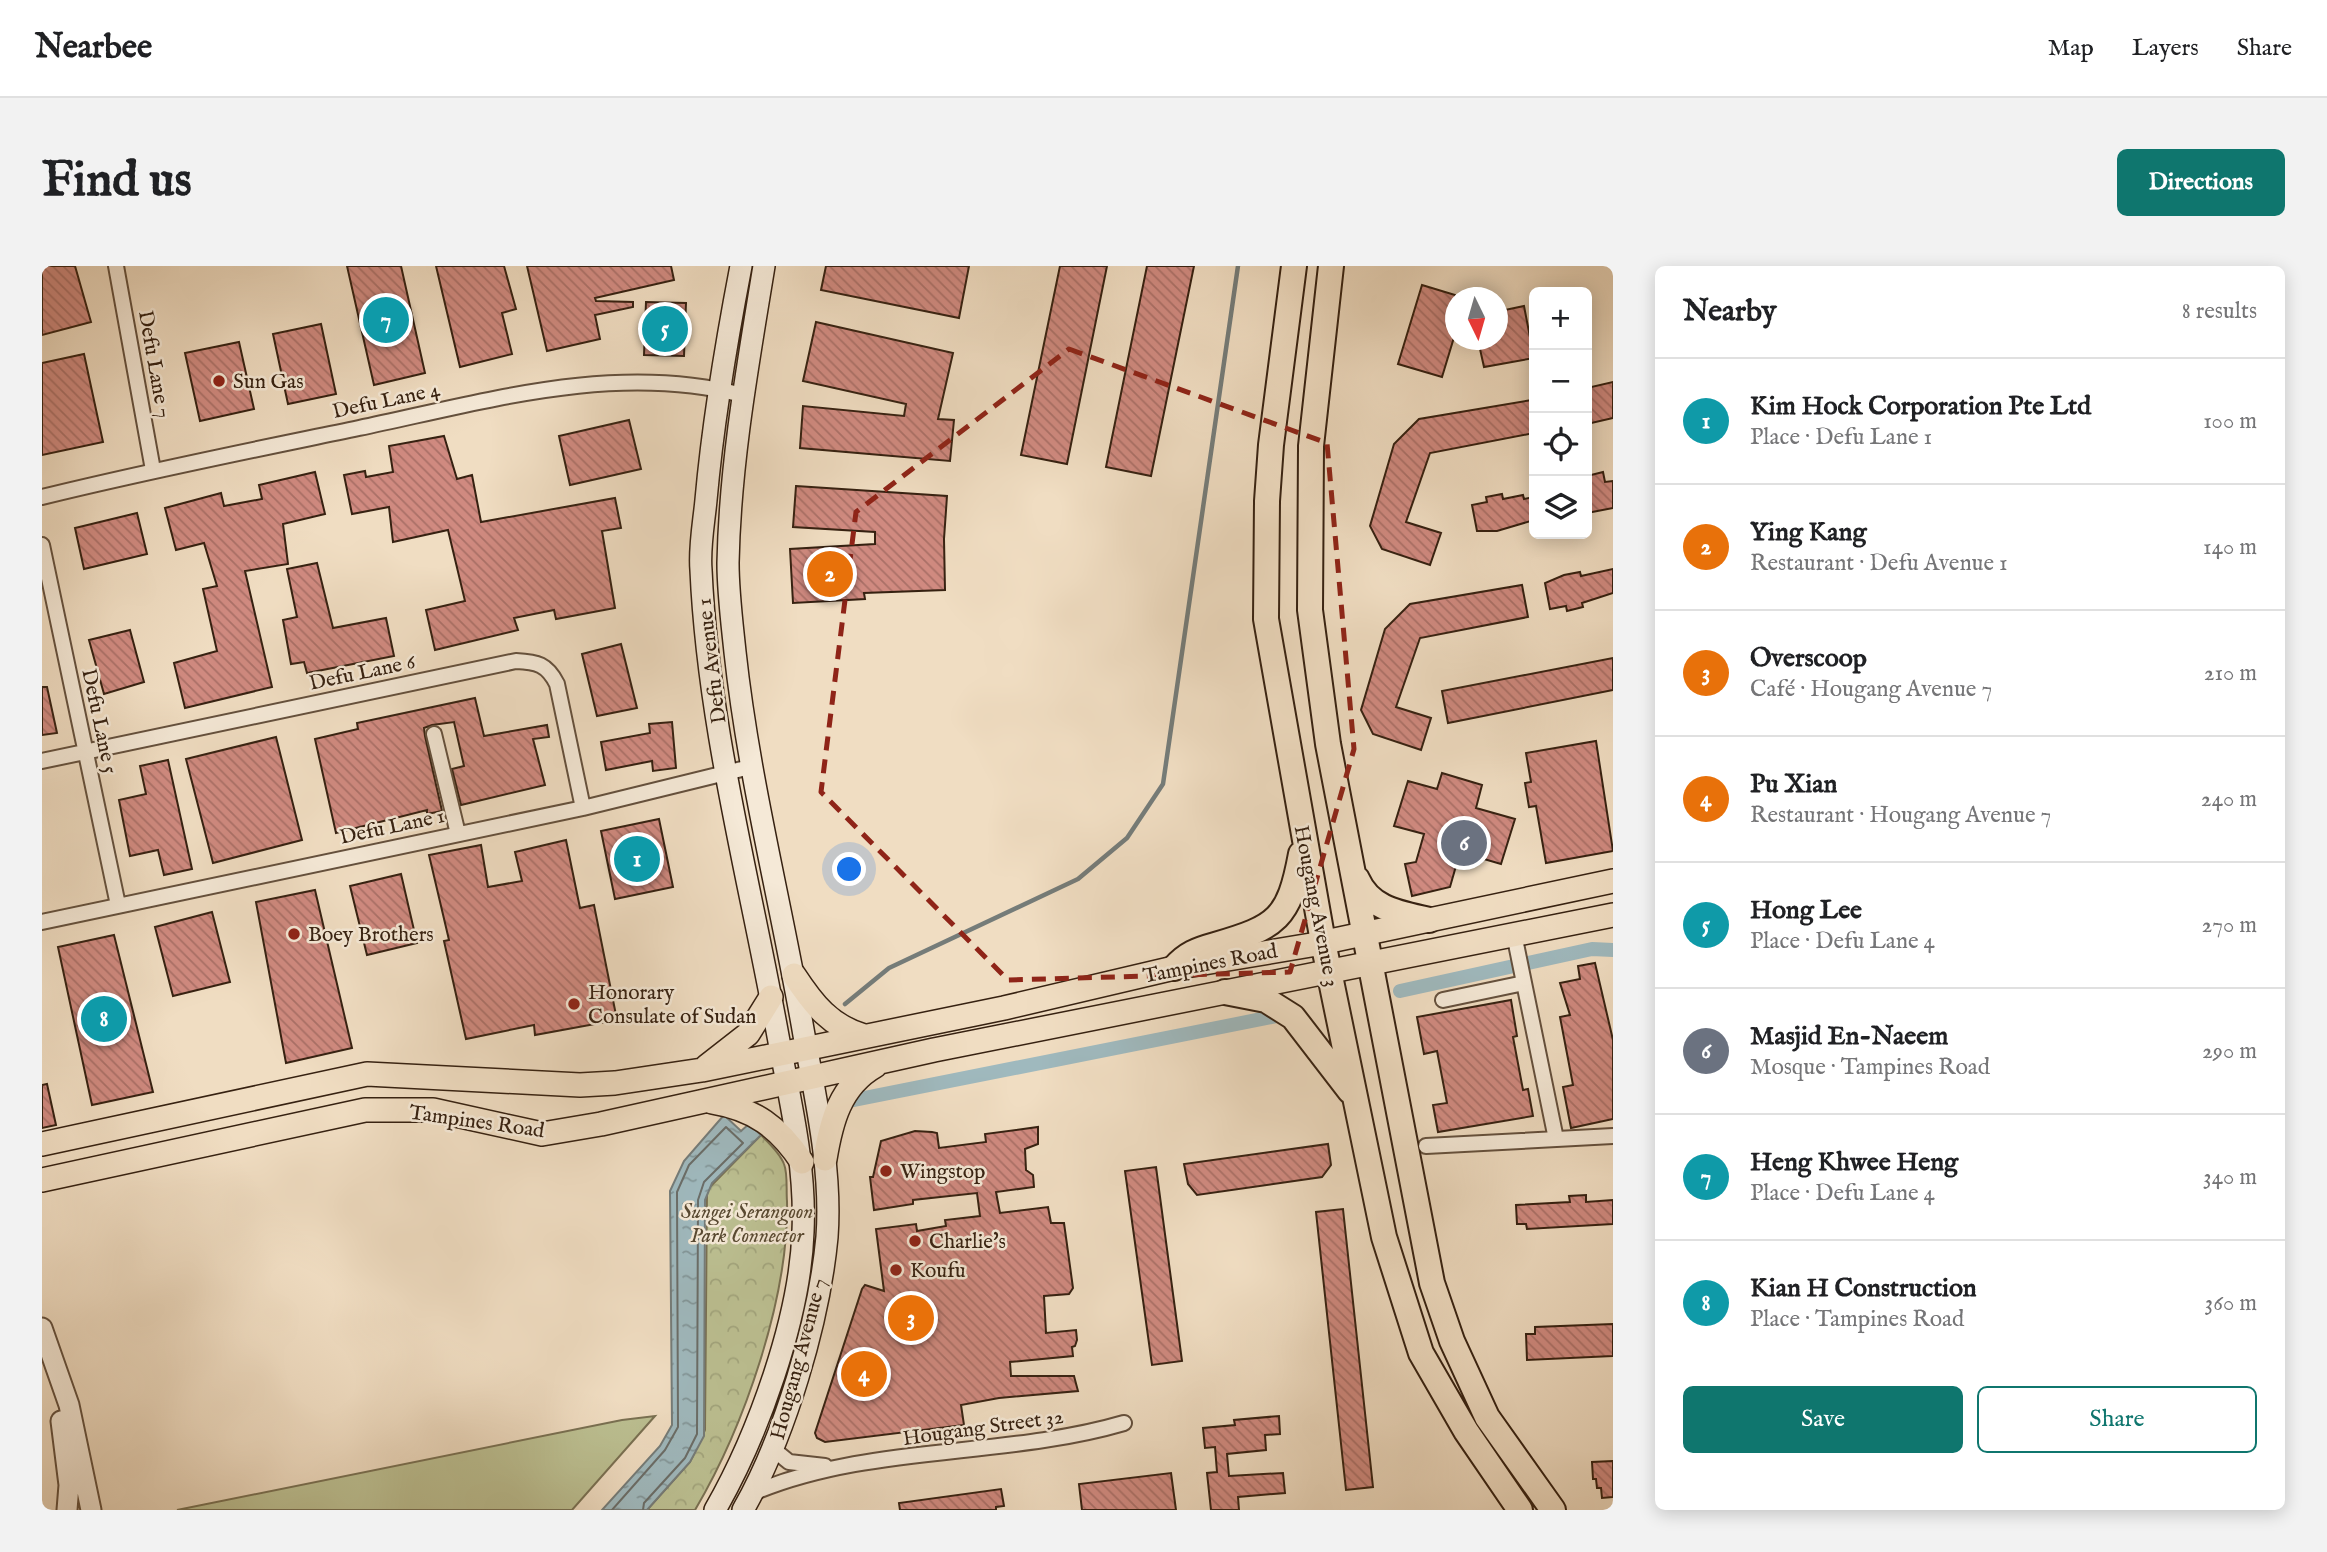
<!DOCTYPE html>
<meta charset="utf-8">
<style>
:root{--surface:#fff;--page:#f2f2f2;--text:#202124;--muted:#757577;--line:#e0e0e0;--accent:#0f766e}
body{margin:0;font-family:"IM FELL English",serif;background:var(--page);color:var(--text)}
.controls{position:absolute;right:21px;top:21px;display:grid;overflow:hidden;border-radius:10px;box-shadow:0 4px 18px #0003}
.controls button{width:63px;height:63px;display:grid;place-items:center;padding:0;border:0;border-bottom:2px solid var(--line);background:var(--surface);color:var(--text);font:35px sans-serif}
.compass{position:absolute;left:1403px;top:21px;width:63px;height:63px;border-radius:50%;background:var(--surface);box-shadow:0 4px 18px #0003;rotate:175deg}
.you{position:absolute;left:808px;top:604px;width:24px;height:24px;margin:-18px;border:5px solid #fff;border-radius:50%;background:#1a73e8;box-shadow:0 0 0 10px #1a73e833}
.badge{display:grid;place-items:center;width:46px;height:46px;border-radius:50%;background:var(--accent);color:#fff;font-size:23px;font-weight:700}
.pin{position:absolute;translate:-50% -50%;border:4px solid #fff;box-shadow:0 2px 7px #0006}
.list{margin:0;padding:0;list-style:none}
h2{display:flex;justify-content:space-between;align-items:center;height:91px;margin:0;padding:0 28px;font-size:30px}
h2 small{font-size:23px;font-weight:400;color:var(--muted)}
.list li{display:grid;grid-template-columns:46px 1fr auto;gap:21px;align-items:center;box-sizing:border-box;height:126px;padding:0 28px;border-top:2px solid var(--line)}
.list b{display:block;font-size:26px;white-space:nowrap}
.list p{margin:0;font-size:23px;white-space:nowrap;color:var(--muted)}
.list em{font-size:23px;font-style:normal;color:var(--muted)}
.actions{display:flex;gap:14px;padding:21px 28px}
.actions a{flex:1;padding:16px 0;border:2px solid var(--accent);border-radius:10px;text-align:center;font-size:24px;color:var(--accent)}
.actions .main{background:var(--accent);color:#fff}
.icon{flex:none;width:38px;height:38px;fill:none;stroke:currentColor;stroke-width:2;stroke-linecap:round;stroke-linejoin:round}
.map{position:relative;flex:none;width:1571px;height:1244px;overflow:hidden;border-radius:10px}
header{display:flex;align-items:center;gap:42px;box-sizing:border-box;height:98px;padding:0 35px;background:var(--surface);border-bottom:2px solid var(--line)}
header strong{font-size:33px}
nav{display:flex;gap:38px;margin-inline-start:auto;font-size:24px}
.intro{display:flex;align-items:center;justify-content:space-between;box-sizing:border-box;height:168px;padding:0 42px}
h1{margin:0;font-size:49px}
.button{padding:18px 32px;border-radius:10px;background:var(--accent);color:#fff;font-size:24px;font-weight:700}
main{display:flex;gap:42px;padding:0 42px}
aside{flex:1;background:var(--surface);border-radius:10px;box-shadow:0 4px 18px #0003}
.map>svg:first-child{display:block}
.green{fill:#bcc092;stroke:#797052;stroke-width:2}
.park{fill:url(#park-crowns);stroke:#797052;stroke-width:2}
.water{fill:url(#water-ripples);stroke:#757c79;stroke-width:2}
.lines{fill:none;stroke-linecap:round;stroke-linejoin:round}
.shore{stroke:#6a6d68;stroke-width:2}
.stream{stroke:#757c79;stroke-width:4.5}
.canal{stroke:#9fb9be;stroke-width:14}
.building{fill:url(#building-back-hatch);stroke:#362111;stroke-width:2}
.minor-casing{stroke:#64503d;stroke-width:18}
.tertiary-casing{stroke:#64503d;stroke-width:23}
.secondary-casing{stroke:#362111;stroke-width:24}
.primary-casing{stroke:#362111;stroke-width:26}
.trunk-casing{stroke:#362111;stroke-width:28}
.minor{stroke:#f5e9d7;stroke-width:14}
.tertiary{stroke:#f5e9d7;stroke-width:19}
.secondary{stroke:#f5e9d7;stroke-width:21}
.primary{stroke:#f0ddc2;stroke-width:23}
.trunk{stroke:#f0ddc2;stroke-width:24}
.marked{fill:none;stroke:#8f2418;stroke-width:5;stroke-dasharray:14 9;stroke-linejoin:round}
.poi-dot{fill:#8f2418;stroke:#f5e9d7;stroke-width:2.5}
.labels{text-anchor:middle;stroke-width:5;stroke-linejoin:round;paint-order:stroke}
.street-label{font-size:21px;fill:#362111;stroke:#f5e9d7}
.poi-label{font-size:21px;fill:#362111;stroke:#f5e9d7;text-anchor:start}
.park-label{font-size:21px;font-style:italic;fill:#584931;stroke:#f5e9d7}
</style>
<header>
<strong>Nearbee</strong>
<nav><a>Map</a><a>Layers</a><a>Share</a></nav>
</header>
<div class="intro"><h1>Find us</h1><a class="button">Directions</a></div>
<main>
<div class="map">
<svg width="1571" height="1244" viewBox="0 0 1571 1244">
<defs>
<pattern id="park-crowns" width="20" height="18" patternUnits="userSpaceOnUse" patternTransform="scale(1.75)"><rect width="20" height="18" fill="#bcc092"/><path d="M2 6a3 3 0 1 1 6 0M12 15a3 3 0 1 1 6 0" fill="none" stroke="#a2a57d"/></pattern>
<pattern id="water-ripples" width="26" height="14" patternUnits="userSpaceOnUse" patternTransform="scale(1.75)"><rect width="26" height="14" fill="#9fb9be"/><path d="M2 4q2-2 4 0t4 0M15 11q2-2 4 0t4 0" fill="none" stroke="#829699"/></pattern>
<pattern id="building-back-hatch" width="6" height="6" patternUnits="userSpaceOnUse" patternTransform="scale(1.75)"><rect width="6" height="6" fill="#d08a80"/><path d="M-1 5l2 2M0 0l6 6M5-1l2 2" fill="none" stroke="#aa7067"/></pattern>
</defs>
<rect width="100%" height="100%" fill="#f0ddc2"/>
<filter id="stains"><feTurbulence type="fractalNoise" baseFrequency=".00286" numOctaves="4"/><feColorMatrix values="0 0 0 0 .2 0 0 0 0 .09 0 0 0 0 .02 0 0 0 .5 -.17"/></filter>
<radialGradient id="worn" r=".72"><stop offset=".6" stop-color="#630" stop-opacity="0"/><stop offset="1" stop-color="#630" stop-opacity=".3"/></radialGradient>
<!-- green -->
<path class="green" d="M613,1150L530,1244H135L580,1154Z"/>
<!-- park -->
<path class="park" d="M719,869C727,877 738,887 742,898C746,908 744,924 745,935C747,1032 702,1161 653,1244H605L648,1196L663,1164L665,924Z"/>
<!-- water -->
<path class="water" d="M682,849L699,865L707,858L719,869L670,917L663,934L662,1170L648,1196L605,1244H560L618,1180L630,1159L628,925L642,895Z"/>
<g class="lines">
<!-- shore -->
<path class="shore" d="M570,1244L623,1184L636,1161L635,926L647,899L684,861L701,877L662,916L656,934L655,1168L643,1192L602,1237L601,1244"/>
<!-- stream -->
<path class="stream" d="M803,738L847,702L1036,613L1085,572L1121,518L1196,0"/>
<!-- canal -->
<path class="canal" d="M1358,725L1550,683L1571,684
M802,836L1240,749"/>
</g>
<!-- building -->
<path class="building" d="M0,0H33L49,56L0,69Z
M305,0H359L383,107L332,119Z
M394,0H462L474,43L460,47L470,88L418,101Z
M485,0H629L632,14L553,32L554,35L591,36V41L553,49L558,73L505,85Z
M784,0H927L917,52L779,24Z
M1018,0H1065L1025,198L979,189Z
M1105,0H1152L1109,210L1064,201Z
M1380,19L1413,29V68L1400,111L1356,98Z
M604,36L644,37L642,90L602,89Z
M1482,40L1492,92L1442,101L1436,74H1455V42L1463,44Z
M774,56L911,87L896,153L912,154L908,195L758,182L761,140L862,150L864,138L761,115Z
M279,58L294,128L246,138L231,68Z
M197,76L212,143L158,155L143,87Z
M42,88L61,176L0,189V97Z
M1571,116V152L1545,158V122Z
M1490,134L1492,167L1388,187L1364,256L1399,267L1388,299L1340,283L1328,260L1352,178L1377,153Z
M587,154L599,203L528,219L517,170Z
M402,170L415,213L430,209L439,256L573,232L579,262L560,265L573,342L514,353L512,344L472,352L476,364L393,384L384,344L423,335L406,264L351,276L347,241L310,248L302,209L323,205L324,211L351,206L347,180Z
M273,206L283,248L241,258L246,298L203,305L230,421L143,442L132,397L175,385L161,323L175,320L162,277L134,284L123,242L179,227L182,240L220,233L217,219Z
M1561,206L1563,216L1571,215V242L1545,247V210Z
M754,220L905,230L902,273L903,324L822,327L823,333L751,337L748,283L833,278V266L751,261Z
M1460,228L1461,233L1481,229L1482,233L1492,231V254L1455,265H1435L1430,239L1445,236L1444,231Z
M95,247L105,288L42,303L33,262Z
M275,297L291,362L344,352L352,390L265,407L262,396L249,398L241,354L255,351L245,303Z
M1571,303V327L1540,337L1541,341L1525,345L1524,340L1508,343L1503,317L1522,309L1538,306L1539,310Z
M1480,319L1486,351L1378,372L1354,441L1389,452L1379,484L1331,468L1319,444L1343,363L1368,338Z
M88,364L102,416L62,428L47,374Z
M579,378L595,442L555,450L540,388Z
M1571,392V424L1406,457L1400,425Z
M0,421H5L15,467L0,469Z
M433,432L442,470L505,459L507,471L491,473L503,519L419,539L410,503L422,500L412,456L390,459L382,462L383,470L400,545L385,548V544L294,567L273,473L316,463L315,457Z
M630,456L634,502L611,505L610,495L564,504L559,476L608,467L607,458Z
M234,471L260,574L171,597L144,493Z
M1554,475L1571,585L1504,597L1494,540L1487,541L1483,517L1489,516L1484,487Z
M126,494L150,603L122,609L116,584L88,590L77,534L104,528L98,500Z
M1400,507L1440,519L1434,542L1473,553L1459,598L1418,586L1408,621L1370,630L1363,598L1374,596L1382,568L1352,560L1366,515L1395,523Z
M617,553L631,621L573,633L559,565Z
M524,574L538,642L552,639L575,754L493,769L492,759L424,773L402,675L407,674L387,589L439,579L446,621L480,615L473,586Z
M359,608L375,677L325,689L308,620Z
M273,624L310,782L244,797L214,636Z
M170,646L188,716L131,730L113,661Z
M72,669L111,826L50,839L16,681Z
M1553,697L1571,774V853L1529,862L1521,821L1531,819L1518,751L1528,749L1518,717L1538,713L1536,700Z
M1469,734L1475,770L1471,771L1481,824L1486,823L1491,850L1396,866L1391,839L1405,837L1395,785L1382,788L1375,751Z
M5,818L14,859L0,862V819Z
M996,861V878L983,883L984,904L991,909L992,921L954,926L958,947L1006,941L1009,957H1022L1031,1022L1027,1028L1002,1030L1004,1067L1034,1064L1035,1074L1033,1080L1030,1081L1031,1090L968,1096L969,1110H1032L1036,1125L957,1132L919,1139L922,1159L783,1176L775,1172L773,1167L820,1023L823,1019L842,1025L834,963L874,958L875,965L904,960L903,954L938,950L935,927L871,934V938L832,944L828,911H831L839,875L873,865L890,866L895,867L897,882L944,876L943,868Z
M1286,878L1289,899L1280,911L1155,929L1146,918L1142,898Z
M1114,901L1140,1095L1110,1099L1083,905Z
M1544,929V936L1571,934V958L1485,963L1484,958H1475L1474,939L1528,936L1527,930Z
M1301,943L1331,1221L1304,1224L1274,946Z
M1571,1058V1090L1485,1094L1484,1068H1493V1061Z
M1237,1150L1238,1168L1223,1169L1224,1184L1185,1188L1187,1210L1241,1207L1243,1227L1196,1231L1197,1244H1169L1165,1207L1175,1206L1173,1181L1163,1182L1161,1162L1193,1159L1192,1154Z
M1571,1195V1231L1560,1232L1559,1222H1555L1554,1213H1551L1550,1196Z
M1129,1207L1134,1244H1040L1037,1218Z
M959,1223L962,1240L954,1241V1244H858L857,1237Z"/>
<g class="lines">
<defs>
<path id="minor" d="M74,0L111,204
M0,231C105,205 211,184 317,162C442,136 572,96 700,129
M0,279L76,639
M392,468L416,568
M0,495L474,395C495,396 505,398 515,418L541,542
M0,656L541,542L708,501
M1472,668L1514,873
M1401,734L1482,717
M1384,880L1571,870
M731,1183L747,1196L783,1200
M711,1227C826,1178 963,1192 1082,1157"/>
<path id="tertiary" d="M0,1062L27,1139L49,1244
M19,1155L27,1219L25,1244"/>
<path id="secondary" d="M673,1244C716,1169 758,1053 761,966C764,899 748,835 736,770C708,615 666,461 659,304C657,281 662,256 664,234C671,155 684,78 699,0
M701,1244C743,1170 777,1056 785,971C790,904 774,835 762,769C740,641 707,515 693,386C690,357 686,326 686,297C688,197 706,98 722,0"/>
<path id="primary" d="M752,709C771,738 788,760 822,770
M665,800L706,768L729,731
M670,836C712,843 737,861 760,896
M0,878L325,808L538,819L573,817L660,804L962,742L1132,702L1269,679L1571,615
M783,893C789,856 798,820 833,800
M0,914L323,844H391L500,868L559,858L892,784L1571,649"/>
<path id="trunk" d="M1252,0L1229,179L1225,235L1224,353L1281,676L1342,971L1379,1087L1424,1165L1478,1244
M1289,0L1269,180L1268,344L1286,478L1390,1017L1410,1075L1445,1151L1511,1244
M1315,613C1328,643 1357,647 1387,654
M1132,702C1144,688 1155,684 1173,679C1235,661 1247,653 1259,588
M1183,726L1224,734L1251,751L1308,825"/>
</defs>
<!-- minor casing -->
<use href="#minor" class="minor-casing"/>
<!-- tertiary casing -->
<use href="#tertiary" class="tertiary-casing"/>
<!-- secondary casing -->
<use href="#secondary" class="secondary-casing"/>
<!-- primary casing -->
<use href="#primary" class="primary-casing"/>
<!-- trunk casing -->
<use href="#trunk" class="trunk-casing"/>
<!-- minor -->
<use href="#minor" class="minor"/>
<!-- tertiary -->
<use href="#tertiary" class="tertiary"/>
<!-- secondary -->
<use href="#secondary" class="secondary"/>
<!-- primary -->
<use href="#primary" class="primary"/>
<!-- trunk -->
<use href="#trunk" class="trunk"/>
</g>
<!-- marked area -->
<path class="marked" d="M1027,83L1285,177L1312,483L1248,706L966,714L779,526L814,246Z"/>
<!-- markers -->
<g class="poi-dot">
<circle cx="177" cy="115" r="7"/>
<circle cx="252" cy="668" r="7"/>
<circle cx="532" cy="738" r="7"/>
<circle cx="844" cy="905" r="7"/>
<circle cx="873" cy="975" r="7"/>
<circle cx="854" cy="1004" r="7"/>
</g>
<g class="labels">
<!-- street labels -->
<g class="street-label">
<text transform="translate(113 98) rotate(80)" y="7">Defu Lane 7</text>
<text transform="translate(344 134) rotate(-12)" y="7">Defu Lane 4</text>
<text transform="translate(669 395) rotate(-97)" y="7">Defu Avenue 1</text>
<text transform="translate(320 406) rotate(-12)" y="7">Defu Lane 6</text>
<text transform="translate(58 455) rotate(78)" y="7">Defu Lane 5</text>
<text transform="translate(350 560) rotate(-12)" y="7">Defu Lane 1</text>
<text transform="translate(1275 640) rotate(79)" y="7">Hougang Avenue 3</text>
<text transform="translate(1168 697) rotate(-11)" y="7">Tampines Road</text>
<text transform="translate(435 855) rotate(8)" y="7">Tampines Road</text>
<text transform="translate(756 1093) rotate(-75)" y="7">Hougang Avenue 7</text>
<text transform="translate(941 1161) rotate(-8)" y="7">Hougang Street 32</text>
</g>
<!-- poi labels -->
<g class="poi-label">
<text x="191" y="122">Sun Gas</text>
<text x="266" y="675">Boey Brothers</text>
<text x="546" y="733">Honorary<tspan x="546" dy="24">Consulate of Sudan</tspan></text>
<text x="858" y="912">Wingstop</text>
<text x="887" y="982">Charlie's</text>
<text x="868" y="1011">Koufu</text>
</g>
<!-- park labels -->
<g class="park-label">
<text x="705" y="952">Sungei Serangoon<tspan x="705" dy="24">Park Connector</tspan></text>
</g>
</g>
<rect width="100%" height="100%" filter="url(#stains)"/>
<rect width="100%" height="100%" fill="url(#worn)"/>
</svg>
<div class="controls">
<button>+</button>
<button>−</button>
<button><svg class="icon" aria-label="locate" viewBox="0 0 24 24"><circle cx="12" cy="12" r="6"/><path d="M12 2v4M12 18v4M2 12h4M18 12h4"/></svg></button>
<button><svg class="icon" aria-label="layers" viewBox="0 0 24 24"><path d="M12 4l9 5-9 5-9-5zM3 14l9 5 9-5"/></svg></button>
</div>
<svg class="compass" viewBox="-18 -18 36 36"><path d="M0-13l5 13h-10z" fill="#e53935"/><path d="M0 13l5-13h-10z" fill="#757577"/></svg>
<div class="you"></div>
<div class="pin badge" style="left:595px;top:593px;background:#0f9aa8">1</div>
<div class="pin badge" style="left:788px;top:308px;background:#e8710a">2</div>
<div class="pin badge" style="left:869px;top:1052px;background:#e8710a">3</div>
<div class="pin badge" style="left:822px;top:1108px;background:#e8710a">4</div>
<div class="pin badge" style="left:623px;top:63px;background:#0f9aa8">5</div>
<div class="pin badge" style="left:1422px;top:577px;background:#6b7280">6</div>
<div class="pin badge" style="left:344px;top:54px;background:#0f9aa8">7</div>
<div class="pin badge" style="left:62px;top:753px;background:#0f9aa8">8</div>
</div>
<aside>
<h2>Nearby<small>8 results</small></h2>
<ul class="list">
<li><span class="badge" style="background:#0f9aa8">1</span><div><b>Kim Hock Corporation Pte Ltd</b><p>Place · Defu Lane 1</p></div><em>100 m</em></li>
<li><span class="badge" style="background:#e8710a">2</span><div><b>Ying Kang</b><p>Restaurant · Defu Avenue 1</p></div><em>140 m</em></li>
<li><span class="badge" style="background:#e8710a">3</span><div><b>Overscoop</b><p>Café · Hougang Avenue 7</p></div><em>210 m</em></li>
<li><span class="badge" style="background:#e8710a">4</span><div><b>Pu Xian</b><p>Restaurant · Hougang Avenue 7</p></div><em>240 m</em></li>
<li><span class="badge" style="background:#0f9aa8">5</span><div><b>Hong Lee</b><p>Place · Defu Lane 4</p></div><em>270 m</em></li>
<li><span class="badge" style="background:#6b7280">6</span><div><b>Masjid En-Naeem</b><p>Mosque · Tampines Road</p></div><em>290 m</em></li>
<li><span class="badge" style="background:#0f9aa8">7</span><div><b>Heng Khwee Heng</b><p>Place · Defu Lane 4</p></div><em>340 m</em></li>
<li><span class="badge" style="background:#0f9aa8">8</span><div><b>Kian H Construction</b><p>Place · Tampines Road</p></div><em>360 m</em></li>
</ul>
<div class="actions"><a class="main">Save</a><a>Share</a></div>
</aside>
</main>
